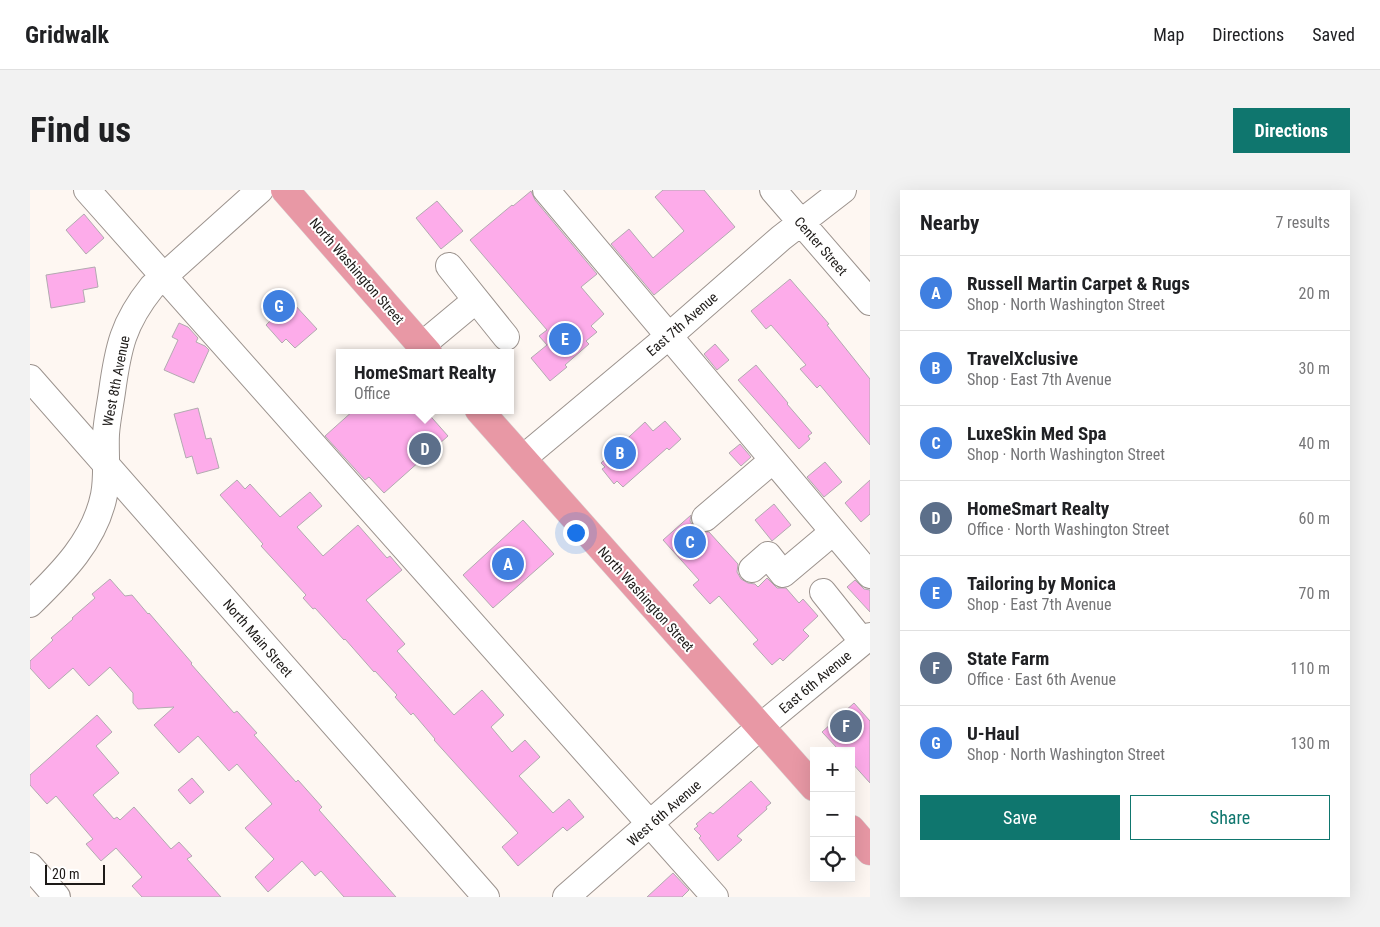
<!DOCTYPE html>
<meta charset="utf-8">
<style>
:root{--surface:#fff;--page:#f2f2f2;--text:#202124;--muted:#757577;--line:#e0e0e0;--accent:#0f766e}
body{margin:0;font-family:"Roboto Condensed",sans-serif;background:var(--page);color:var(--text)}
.controls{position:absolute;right:15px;bottom:15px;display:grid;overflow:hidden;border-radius:0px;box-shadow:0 5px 20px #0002}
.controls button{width:45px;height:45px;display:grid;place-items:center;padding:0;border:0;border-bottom:1px solid var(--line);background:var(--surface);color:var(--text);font:25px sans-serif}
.scale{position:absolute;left:15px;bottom:12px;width:60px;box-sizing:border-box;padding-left:5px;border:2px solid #1d1a18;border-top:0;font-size:14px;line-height:18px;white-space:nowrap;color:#1d1a18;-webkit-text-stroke:4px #fff;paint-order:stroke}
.you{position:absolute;left:545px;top:342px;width:18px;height:18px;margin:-12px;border:4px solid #fff;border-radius:50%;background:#1a73e8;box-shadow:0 0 0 8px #1a73e833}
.badge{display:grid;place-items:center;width:32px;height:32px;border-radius:50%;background:var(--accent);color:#fff;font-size:16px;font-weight:700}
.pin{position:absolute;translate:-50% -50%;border:2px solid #fff;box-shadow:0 1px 5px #0006}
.popup{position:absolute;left:306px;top:159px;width:178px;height:65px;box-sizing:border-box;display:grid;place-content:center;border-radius:0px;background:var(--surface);filter:drop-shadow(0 1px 4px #0005);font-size:16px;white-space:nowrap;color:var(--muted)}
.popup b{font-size:19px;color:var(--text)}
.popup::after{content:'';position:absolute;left:50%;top:100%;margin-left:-10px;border:10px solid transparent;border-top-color:var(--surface)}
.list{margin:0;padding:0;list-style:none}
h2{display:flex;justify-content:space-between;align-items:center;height:65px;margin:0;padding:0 20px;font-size:21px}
h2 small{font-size:16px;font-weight:400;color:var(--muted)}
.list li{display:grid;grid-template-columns:32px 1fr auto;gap:15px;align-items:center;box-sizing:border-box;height:75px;padding:0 20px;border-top:1px solid var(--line)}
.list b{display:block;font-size:19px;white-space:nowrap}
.list p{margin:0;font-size:16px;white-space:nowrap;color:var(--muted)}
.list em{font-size:16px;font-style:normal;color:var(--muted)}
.actions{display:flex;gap:10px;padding:15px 20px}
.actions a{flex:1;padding:11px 0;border:1px solid var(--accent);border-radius:0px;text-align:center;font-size:18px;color:var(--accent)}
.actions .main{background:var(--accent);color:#fff}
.icon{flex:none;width:28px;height:28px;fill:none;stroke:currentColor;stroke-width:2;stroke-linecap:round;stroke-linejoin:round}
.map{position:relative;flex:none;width:840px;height:707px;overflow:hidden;border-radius:0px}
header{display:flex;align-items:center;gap:30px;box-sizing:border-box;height:70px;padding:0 25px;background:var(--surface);border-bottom:1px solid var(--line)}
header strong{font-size:24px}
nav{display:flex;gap:28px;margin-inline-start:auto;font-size:18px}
.intro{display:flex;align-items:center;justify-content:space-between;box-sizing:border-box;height:120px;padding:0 30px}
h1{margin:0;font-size:35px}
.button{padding:12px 22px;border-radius:0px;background:var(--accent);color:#fff;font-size:18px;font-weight:700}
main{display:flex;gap:30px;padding:0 30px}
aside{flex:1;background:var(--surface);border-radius:0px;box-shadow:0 5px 20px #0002}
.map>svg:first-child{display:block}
.building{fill:#fdacea;stroke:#b2aab0}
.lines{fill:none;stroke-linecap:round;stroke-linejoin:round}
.minor-casing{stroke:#9c938e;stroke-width:28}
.major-casing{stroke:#d6d6d5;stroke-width:29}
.minor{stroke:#fff;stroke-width:26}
.major{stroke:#e898a5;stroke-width:28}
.labels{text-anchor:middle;stroke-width:4;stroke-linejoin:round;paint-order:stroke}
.street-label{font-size:14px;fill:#1d1a18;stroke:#fff}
</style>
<header>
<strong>Gridwalk</strong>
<nav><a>Map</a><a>Directions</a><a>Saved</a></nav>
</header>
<div class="intro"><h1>Find us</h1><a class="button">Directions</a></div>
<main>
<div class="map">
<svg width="840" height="707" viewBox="0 0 840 707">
<rect width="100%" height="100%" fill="#fef7f2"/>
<!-- building -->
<path class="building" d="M633,0H674L705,37L624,105L581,54L599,39L623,68L654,41L625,7Z
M501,1L505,10L567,84L551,97L574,124L561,136L567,142L556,151L559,154L535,175L537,177L520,191L501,168L517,155L509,146L517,140L440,50L482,15L483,16Z
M407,11L433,41L411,59L386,28Z
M54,24L74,48L56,64L36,40Z
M65,77L68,97L53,100L55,112L21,118L16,85Z
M760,89L799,134L797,135L840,189V255L790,195L787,198L770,179L776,175L741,135L736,139L721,121Z
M252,101L287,139L265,158L256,149L252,153L236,135L241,130L231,119Z
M149,133L158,137L168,148L166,152L175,156L179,160L164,193L134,180L148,150L142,147Z
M685,154L699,170L687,180L674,164Z
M726,175L758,213L757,214L782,243L778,246L780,249L769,259L708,190Z
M168,218L176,249L181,248L189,278L167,284L162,266L156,268L144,224Z
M324,220H395L418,246L354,303L339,287L335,290L295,246Z
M635,231L651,249L639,260L637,258L593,297L587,291L584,294L572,279L575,277L571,273L615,232L623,241Z
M710,254L721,267L711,276L699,263Z
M795,272L812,292L794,307L777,287Z
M207,290L215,299L220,294L250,327L280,302L292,316L267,337L293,366L328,335L357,368L360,366L372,380L336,410L375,454L367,461L424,525L452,500L474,525L461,537L482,562L495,550L510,567L489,586L523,623L539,609L554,627L537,641L533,637L488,676L472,657L488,643L404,550L405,549L383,523L381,525L365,507L367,505L345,481L344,482L315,449L314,450L285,418L283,419L273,408L276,405L231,356L233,354L190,305Z
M840,290V324L831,332L815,313Z
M744,314L761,335L742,351L725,330Z
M661,325L660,331L664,338L670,342H679L708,374L707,382L711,389L718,393L725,394L728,397L737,388L747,398H756L769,413L773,409L788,426L773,440L779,446L753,471L750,468L742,475L723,454L728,450L689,406L680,414L663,395L669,390L633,350Z
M493,330L524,364L463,418L433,385Z
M80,389L95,406L102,405L118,424L119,423L162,473L161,474L204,523L207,521L227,543L224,545L266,592L268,590L292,617L289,620L366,707H314L291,681L285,686L272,671L238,702L225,687L244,669L215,638L242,614L207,574L199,581L168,546L149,563L124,535L144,517L108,519L103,513V503L80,477L59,496L43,478L19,499L0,478V471L23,450L21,448L43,429L42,428L65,408L62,404Z
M825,390L834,399L840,400V422L817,397Z
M824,513L840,531V593L821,572V561L808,559L792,542Z
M67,525L82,542L66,556L89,583L63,605L84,629L87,627L90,630L104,617L141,659L149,652L162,666L157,669L191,707H112L102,696L112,687L86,658L71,671L56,654L63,649L26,606L17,614L0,595V585Z
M162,588L174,602L160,614L148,600Z
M721,591L741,613L736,617L737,619L707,646L712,650L688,671L669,648L671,646L664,639L668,636L666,634L680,622L683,624Z
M643,683L659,700L652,707H617Z"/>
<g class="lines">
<defs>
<path id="minor" d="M57,0L685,707
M516,0L840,385
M743,0L840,112
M419,76L476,147
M392,155L446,110
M0,188L456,707
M492,269L639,146L751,48L813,0
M675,328L743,270
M722,379L738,365L753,384L803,342
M793,402L833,452
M0,414C32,383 65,350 74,305C78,285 75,263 76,244C77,230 80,216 82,202C88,158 93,133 122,97L230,0
M0,676L27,707
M536,707L730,537L840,446"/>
<path id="major" d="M255,0L398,163
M449,220L784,597
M821,639L840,661"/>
</defs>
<!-- minor casing -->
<use href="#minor" class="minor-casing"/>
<!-- major casing -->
<use href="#major" class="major-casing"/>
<!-- minor -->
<use href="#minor" class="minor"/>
<!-- major -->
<use href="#major" class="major"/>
</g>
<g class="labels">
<!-- street labels -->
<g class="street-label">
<text transform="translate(791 56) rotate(49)" y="5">Center Street</text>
<text transform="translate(327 81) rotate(49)" y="5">North Washington Street</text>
<text transform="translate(652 134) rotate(-41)" y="5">East 7th Avenue</text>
<text transform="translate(86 191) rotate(-79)" y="5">West 8th Avenue</text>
<text transform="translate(616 409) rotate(48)" y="5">North Washington Street</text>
<text transform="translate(228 448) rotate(49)" y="5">North Main Street</text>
<text transform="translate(785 492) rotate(-40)" y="5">East 6th Avenue</text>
<text transform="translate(634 623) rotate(-41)" y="5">West 6th Avenue</text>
</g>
</g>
</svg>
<div class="controls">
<button>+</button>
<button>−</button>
<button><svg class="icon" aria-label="locate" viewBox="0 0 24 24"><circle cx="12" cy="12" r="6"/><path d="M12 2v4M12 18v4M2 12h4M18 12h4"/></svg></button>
</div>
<div class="scale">20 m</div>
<div class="you"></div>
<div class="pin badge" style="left:478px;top:374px;background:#3f7fe0">A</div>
<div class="pin badge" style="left:590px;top:263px;background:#3f7fe0">B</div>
<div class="pin badge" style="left:660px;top:352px;background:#3f7fe0">C</div>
<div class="pin badge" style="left:395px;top:259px;background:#5c6f8a">D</div>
<div class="popup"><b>HomeSmart Realty</b>Office</div>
<div class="pin badge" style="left:535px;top:149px;background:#3f7fe0">E</div>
<div class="pin badge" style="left:816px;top:536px;background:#5c6f8a">F</div>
<div class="pin badge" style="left:249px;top:116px;background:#3f7fe0">G</div>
</div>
<aside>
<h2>Nearby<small>7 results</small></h2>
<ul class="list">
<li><span class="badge" style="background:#3f7fe0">A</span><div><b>Russell Martin Carpet &amp; Rugs</b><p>Shop · North Washington Street</p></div><em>20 m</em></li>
<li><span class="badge" style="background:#3f7fe0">B</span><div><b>TravelXclusive</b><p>Shop · East 7th Avenue</p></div><em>30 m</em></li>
<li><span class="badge" style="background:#3f7fe0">C</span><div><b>LuxeSkin Med Spa</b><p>Shop · North Washington Street</p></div><em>40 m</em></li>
<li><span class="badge" style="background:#5c6f8a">D</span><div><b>HomeSmart Realty</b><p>Office · North Washington Street</p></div><em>60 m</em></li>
<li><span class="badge" style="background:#3f7fe0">E</span><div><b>Tailoring by Monica</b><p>Shop · East 7th Avenue</p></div><em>70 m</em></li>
<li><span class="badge" style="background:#5c6f8a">F</span><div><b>State Farm</b><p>Office · East 6th Avenue</p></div><em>110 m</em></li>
<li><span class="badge" style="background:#3f7fe0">G</span><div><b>U-Haul</b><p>Shop · North Washington Street</p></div><em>130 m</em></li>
</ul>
<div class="actions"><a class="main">Save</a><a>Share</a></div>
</aside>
</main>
